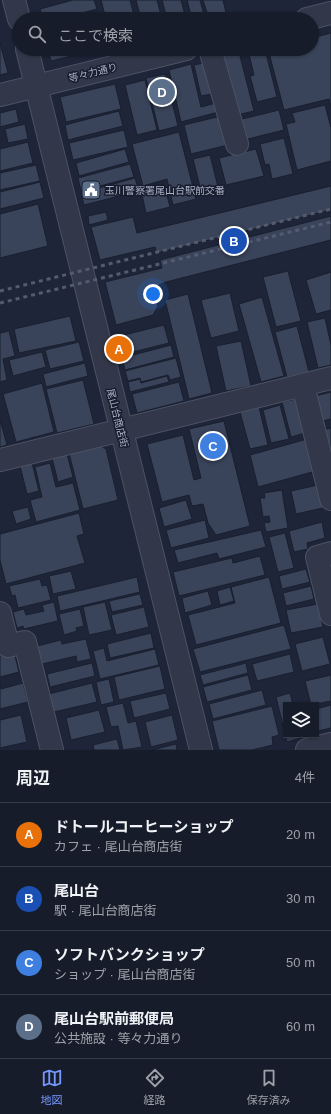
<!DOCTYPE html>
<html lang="ja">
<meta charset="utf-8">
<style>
:root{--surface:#161c2a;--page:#1f2532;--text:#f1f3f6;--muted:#9ea1a8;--line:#353a47;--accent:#7798ff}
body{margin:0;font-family:Arial,"Noto Sans JP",sans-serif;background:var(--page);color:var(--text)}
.controls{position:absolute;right:12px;bottom:12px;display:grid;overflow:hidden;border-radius:0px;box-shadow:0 1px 3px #0004}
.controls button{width:36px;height:36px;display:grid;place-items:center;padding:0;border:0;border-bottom:1px solid var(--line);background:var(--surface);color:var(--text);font:20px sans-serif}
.you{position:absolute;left:153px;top:294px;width:14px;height:14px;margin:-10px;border:3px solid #fff;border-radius:50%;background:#1a73e8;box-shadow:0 0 0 6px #1a73e833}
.badge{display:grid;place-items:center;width:26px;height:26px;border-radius:50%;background:var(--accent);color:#fff;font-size:13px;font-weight:700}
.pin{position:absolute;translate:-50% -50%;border:2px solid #fff;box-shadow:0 1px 4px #0006}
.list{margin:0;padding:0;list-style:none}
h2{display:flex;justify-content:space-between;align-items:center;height:52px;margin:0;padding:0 16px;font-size:17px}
h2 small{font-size:13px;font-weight:400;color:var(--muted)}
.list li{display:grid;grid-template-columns:26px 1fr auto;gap:12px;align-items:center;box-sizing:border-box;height:64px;padding:0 16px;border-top:1px solid var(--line)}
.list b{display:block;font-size:15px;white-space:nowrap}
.list p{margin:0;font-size:13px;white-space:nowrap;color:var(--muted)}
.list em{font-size:13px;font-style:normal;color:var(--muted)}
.icon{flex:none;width:22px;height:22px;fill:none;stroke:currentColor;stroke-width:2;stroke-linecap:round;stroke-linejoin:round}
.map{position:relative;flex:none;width:331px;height:750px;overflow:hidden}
.search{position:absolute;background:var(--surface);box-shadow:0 1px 3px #0004;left:12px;right:12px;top:12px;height:44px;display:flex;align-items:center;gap:10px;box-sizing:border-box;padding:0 14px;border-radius:22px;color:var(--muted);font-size:15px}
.sheet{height:308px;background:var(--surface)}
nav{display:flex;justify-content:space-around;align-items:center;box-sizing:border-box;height:56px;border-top:1px solid var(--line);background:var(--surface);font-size:11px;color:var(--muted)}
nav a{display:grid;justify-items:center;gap:2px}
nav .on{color:var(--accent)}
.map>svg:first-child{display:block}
.building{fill:#394359;stroke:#191f2f}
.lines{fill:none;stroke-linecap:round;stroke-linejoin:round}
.minor-casing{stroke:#4c5264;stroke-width:24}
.minor{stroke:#323849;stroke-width:22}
.rail{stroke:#535b70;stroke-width:3;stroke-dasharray:4 4;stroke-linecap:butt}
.labels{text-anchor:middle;stroke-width:3;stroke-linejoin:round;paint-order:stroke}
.street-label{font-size:10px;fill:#abb2c6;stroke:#171d2d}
.poi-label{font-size:10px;fill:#abb2c6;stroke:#171d2d;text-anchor:start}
</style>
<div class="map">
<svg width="331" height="750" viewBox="0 0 331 750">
<rect width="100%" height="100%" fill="#1e2538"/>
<!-- building -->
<path class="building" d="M73,0H94L97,9L59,19H43L40,9Z
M101,0H130L135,19H106Z
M136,0H157L162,19H141Z
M162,0H181L186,19H167Z
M187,0H200L205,19H192Z
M203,0H223L227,17L209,19Z
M331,33V108L329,99L284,110L268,49H312V38Z
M0,43L8,73L0,75Z
M48,49H83L84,53L51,61Z
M265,49L277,97L257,102L250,76L254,75L248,50Z
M239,52L254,111L237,115L222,56Z
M209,62L217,93L201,96L194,65Z
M191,64L201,107L220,102L222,111L181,122L169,70Z
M165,74L178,126L159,131L146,78Z
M145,80L157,130L137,135L125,85Z
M115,84L121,109L66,122L60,97Z
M325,105L331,128V161L297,170L286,124L295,122L292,113Z
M16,109L19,122L0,127V113Z
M279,110L284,130L244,140L238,120Z
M119,111L123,126L68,140L65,125Z
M221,116L228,145L191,154L184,125Z
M25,124L28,139L8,143L5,129Z
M124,130L128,147L73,160L69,143Z
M179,132L196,199L173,205L167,179L143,186L132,144Z
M284,138L293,174L272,179L269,164L265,165L260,144Z
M28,142L33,163L0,171V149Z
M125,149L129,162L79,176L76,163Z
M256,149L264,176L226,185L219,158Z
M210,155L219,191L202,195L193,159Z
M130,164L134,177L81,191L78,178Z
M36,165L40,181L0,190V173Z
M135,178L139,191L84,205L81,193Z
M40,182L44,198L0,209V192Z
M164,184L170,207L146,213L141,190Z
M331,186V210L157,253L155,247L100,260L91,227L133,217L137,233Z
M38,204L48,246L0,258V214Z
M106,212L108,220L89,225L88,216Z
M331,216V240L166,282L159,285L154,291L158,306L153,315L116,325L105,282L162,268L160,260Z
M288,271L301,321L276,327L263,277Z
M331,272V310L316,314L306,280Z
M230,293L239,331L211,338L201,300Z
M188,294L212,393L189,399L165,300Z
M262,297L284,376L261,382L239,304Z
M70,316L76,341L19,353L14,329Z
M325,318L331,345V365L318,368L307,322Z
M164,325L169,343L121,355L116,337Z
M297,326L309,372L287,377L275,332Z
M9,331L15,356L3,359L7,380L0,382V333Z
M241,341L251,386L226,391L216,346Z
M79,342L84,361L50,369L45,350Z
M171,345L174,357L125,370L122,358Z
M42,352L46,367L13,376L9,360Z
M176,358L181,377L170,380L168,375L141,382L140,378L128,381L125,371Z
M85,363L88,376L46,387L43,374Z
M167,376L169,382L130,392L128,382L140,379L141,383Z
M83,380L94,424L57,433L46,389Z
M179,382L184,401L137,413L132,394Z
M42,383L54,432L16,442L3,394Z
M331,392V419L322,421L315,396Z
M301,398L309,432L291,437L282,402Z
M280,405L289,439L271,443L263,410Z
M259,407L268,445L250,449L240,412Z
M0,420L7,445L0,447Z
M224,421L250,526L216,535L208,523L203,504L192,506L189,495L162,502L147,444L183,435L194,480L201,478L189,429Z
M331,428V451L329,452L323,430Z
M307,439L316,471L258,487L250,455Z
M101,446L106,449L118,500L83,509L69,453Z
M67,454L73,477L58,482L52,458Z
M32,463L39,491L27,494L20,466Z
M50,463L56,487L73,483L80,510L36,522L30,500L42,497L35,467Z
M318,485L323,508L296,514L291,491Z
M282,490L288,528L266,532L264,523L270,522L269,516L263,517L260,498H265L264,493Z
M186,500L192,519L164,527L159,508Z
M28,507L31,519L16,524L12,511Z
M79,513L84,534L77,536L85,563L6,584L0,560V534Z
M205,520L209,538L171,548L166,530Z
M322,522L325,538L307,543L308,549L294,552L289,531Z
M261,530L266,547L219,559L217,553L178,563L174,550Z
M285,533L294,568L278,572L269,537Z
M260,556L265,575L179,596L173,572L232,558L233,563Z
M306,569L310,582L282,589L279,576Z
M71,571L76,589L53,594L49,576Z
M137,577L140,592L60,611L57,596Z
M269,577L281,623L196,645L188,615L235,603L231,587Z
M40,579L42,586L47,585L51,600L18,608L15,595L12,596L9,586Z
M311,586L314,599L286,606L283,593Z
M230,587L234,601L220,605L217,591Z
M208,591L212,605L185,613L182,598Z
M140,594L143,605L112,612L109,601Z
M54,602L58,621L24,629L23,626L17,628L13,612L24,609L26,615L44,611L42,605Z
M105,602L112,630L89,635L83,607Z
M318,604L323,627L291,633L286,610Z
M144,607L149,627L116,635L111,615Z
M80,609L84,626L76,628L77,631L64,635L59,614Z
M284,625L291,649L200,672L193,649Z
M151,633L154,648L110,658L107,644Z
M323,637L330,664L302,671L295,644Z
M86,639L91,659L77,662L76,656L42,664L37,646L61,640L62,644Z
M104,648L107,661L155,649L159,665L100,679L93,651Z
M14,652L19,672L0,677V656Z
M290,654L294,672L257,681L252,664Z
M92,663L95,676L50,687L47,674Z
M246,663L248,673L203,685L200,675Z
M160,666L165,689L119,700L114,677Z
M248,675L252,690L207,702L203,687Z
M331,675V701L311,705L305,681Z
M109,679L114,702L101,705L96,682Z
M23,683L28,702L0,709V684L1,689Z
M92,683L97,702L54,712L49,694Z
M262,690L266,705L213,719L209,704Z
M166,693L170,709L134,718L130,701Z
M290,693L293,705H286V735H300L301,738L287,742L276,697Z
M123,703L128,723L136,721L142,747L123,750L118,726L111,727L106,707Z
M331,705V728L318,731L316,709Z
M272,706L279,735L272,737L273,745L252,750H219L212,721Z
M99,710L105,732L71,740L66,718Z
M21,715L27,742L0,748V720Z
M172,715L178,740L151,747L145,722Z
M117,739L120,750H94L93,745Z
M176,744L177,750H152Z"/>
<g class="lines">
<defs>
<path id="minor" d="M14,0L19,19
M307,19L331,13
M27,49L201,750
M210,49L237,144
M0,95L186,49
M303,385L331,499
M0,460L331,378
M331,553L317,557L331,614
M0,613L8,646L25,642L52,750
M307,750L331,744"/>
</defs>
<!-- minor casing -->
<use href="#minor" class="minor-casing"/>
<!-- minor -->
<use href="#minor" class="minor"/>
<!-- rail -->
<path class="rail" d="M0,291L331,209
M0,303L331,222"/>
</g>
<!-- icons -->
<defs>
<symbol id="civic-square" viewBox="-11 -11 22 22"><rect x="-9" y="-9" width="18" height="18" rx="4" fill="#5c6f8a" stroke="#171d2d"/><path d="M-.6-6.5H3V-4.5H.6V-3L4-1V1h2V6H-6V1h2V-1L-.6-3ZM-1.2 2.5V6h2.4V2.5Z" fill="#fff"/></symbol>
</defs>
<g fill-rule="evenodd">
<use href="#civic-square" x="80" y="179" width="22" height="22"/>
</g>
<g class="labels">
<!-- street labels -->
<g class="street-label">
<text transform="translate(93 72) rotate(-14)" y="4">等々力通り</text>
<text transform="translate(118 418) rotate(76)" y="4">尾山台商店街</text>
</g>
<!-- poi labels -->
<g class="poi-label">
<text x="105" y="194">玉川警察署尾山台駅前交番</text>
</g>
</g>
</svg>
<div class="controls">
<button><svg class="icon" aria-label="layers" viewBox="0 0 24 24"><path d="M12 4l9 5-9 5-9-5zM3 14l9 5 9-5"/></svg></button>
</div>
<div class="you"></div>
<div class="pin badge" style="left:119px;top:349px;background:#e8710a">A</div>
<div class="pin badge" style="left:234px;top:241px;background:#1a4fb4">B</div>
<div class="pin badge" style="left:213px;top:446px;background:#3f7fe0">C</div>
<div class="pin badge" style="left:162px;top:92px;background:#5c6f8a">D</div>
<div class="search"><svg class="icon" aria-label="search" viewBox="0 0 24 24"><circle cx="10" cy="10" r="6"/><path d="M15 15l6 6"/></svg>ここで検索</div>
</div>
<section class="sheet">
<h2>周辺<small>4件</small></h2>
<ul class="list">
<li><span class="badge" style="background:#e8710a">A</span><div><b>ドトールコーヒーショップ</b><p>カフェ · 尾山台商店街</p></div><em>20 m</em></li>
<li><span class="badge" style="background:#1a4fb4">B</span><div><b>尾山台</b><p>駅 · 尾山台商店街</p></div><em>30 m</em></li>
<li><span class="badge" style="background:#3f7fe0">C</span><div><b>ソフトバンクショップ</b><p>ショップ · 尾山台商店街</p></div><em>50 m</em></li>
<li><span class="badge" style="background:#5c6f8a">D</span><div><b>尾山台駅前郵便局</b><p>公共施設 · 等々力通り</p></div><em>60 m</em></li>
</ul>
</section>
<nav>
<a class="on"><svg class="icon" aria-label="map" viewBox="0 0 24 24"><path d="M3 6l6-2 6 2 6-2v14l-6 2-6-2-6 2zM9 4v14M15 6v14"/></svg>地図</a>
<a><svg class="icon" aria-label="directions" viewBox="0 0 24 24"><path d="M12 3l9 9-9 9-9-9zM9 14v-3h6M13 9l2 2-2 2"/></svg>経路</a>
<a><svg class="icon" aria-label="saved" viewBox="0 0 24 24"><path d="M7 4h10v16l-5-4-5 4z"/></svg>保存済み</a>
</nav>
